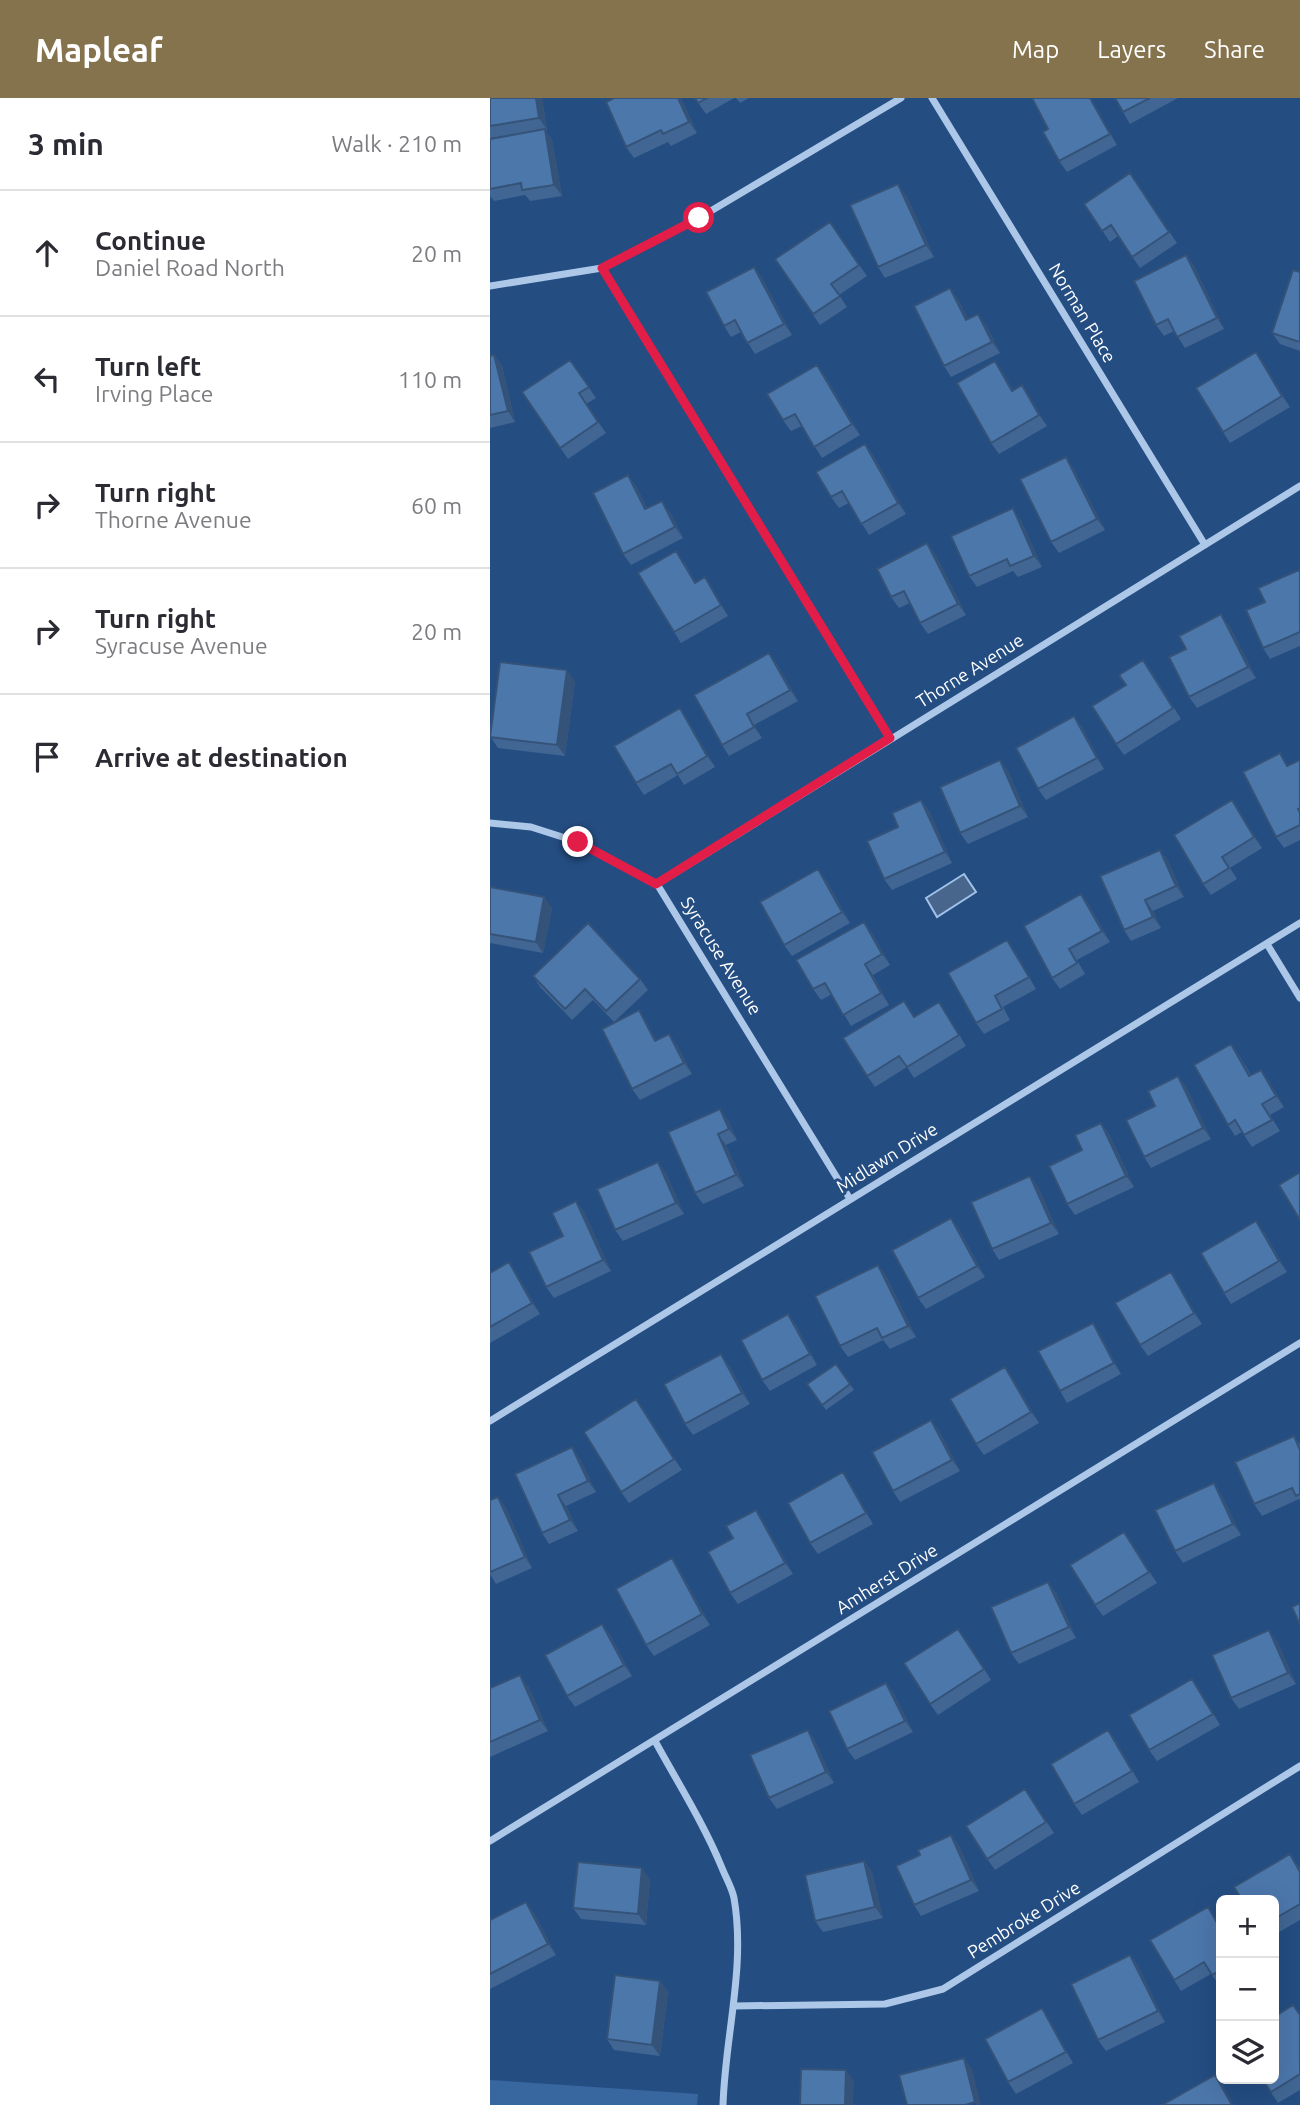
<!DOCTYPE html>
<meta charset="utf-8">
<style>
:root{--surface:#fff;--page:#f2f2f3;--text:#2b2b33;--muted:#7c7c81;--line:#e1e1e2;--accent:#85734e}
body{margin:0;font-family:Ubuntu,sans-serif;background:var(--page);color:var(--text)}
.controls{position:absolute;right:21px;bottom:21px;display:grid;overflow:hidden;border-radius:10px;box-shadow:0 7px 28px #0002}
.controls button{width:63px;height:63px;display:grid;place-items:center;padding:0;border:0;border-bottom:2px solid var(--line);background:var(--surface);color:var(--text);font:35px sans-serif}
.stop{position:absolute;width:21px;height:21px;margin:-16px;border:5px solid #e11d48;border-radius:50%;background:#fff}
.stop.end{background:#e11d48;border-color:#fff;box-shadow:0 2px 7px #0008}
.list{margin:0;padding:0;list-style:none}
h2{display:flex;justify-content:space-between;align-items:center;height:91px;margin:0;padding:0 28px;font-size:30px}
h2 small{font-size:23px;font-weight:400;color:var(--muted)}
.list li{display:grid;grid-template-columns:46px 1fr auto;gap:21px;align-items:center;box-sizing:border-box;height:126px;padding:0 28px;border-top:2px solid var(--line)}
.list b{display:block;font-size:26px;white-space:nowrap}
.list p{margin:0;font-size:23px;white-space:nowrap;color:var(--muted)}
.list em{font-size:23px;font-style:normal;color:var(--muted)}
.icon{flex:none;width:38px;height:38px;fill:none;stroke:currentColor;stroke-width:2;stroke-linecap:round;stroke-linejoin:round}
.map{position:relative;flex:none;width:810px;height:2007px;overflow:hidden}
header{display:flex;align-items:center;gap:42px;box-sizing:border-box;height:98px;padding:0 35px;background:var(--accent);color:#fff}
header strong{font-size:33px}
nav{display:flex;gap:38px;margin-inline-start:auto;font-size:24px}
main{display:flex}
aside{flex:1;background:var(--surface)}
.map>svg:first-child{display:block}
.green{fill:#3867a0}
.water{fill:#48668c;stroke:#a0c1e8;stroke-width:2}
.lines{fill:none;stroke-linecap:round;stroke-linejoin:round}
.minor{stroke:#acc7e7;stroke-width:7}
.wall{fill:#416693}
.shaded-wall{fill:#355378}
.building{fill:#4c77ab;stroke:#355378;stroke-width:2}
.route{stroke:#e11d48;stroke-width:9}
.labels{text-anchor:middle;stroke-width:6;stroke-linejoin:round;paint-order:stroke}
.street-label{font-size:18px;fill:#fff;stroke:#244d82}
</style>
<header>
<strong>Mapleaf</strong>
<nav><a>Map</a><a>Layers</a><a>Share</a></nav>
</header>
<main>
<aside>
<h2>3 min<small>Walk · 210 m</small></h2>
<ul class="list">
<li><svg class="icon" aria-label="ahead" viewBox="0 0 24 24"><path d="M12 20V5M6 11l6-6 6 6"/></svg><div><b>Continue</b><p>Daniel Road North</p></div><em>20 m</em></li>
<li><svg class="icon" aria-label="left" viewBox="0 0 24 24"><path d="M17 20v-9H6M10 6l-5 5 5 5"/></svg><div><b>Turn left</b><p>Irving Place</p></div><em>110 m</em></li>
<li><svg class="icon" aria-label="right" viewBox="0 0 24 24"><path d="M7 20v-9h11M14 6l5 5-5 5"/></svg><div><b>Turn right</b><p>Thorne Avenue</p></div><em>60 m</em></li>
<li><svg class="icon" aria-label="right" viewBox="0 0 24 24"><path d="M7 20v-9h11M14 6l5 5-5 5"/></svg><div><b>Turn right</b><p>Syracuse Avenue</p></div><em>20 m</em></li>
<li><svg class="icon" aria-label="arrive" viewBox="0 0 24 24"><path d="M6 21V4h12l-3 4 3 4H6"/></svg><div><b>Arrive at destination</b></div></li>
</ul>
</aside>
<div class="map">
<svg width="810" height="2007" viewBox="0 0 810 2007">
<rect width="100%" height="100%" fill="#244d82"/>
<!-- green -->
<path class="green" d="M0,1982L208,1996L207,2007H0Z"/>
<!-- water -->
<path class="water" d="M474,776L486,794L447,819L436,800Z"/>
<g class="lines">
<!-- minor -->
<path class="minor" d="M442,0L715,447
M112,170L400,640
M0,188L112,170L209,120L411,0
M0,725L41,729L88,744L167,786L360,1101
M167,786L810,388
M777,846L810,900
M0,1323L810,825
M165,1643C188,1685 214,1726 232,1770C236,1780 242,1790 244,1800C256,1869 235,1938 233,2007
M0,1743L810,1245
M244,1908L395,1906L453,1891L810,1668"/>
</g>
<!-- wall -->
<path class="wall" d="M0,0H52L57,32H55L62,42L72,98L40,103L35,97L4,103L0,98V41L28,36L0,40Z
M124,0H191L207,35L181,48L178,44L144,60L136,49Z
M205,0H244L216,16Z
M246,0H259L250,5Z
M601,0L627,47L577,74L569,63L558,31Z
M625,0H688L640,26L633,14Z
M640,75L687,145L650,170L628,138L620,144L594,106Z
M416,97L444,159L395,180L388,169Z
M340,124L377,178L349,197L357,209L330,227L285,161Z
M696,157L704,168L734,231L695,250L684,233L674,238L666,227Z
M264,169L272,180L302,237L265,256L251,234L241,239L234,228Z
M810,174V253L790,246L782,235Z
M468,201L478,221L496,227L510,255L461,279L454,268Z
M766,254L800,309L740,345L733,334Z
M4,257L12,268L25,324L0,330V258Z
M80,262L106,300L96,306L116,335L78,361L32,294Z
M505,263L523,292L532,287L557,328L509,356L501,345Z
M335,278L370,337L332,360L312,328L301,333L293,322Z
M375,346L383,357L416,416L379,437L359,405L349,410L341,399Z
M576,359L583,370L615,432L569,455L561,444Z
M146,388L157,410L180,414L193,440L141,467L133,456Z
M530,421L552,469L528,479L523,473L487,489L479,478Z
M437,445L445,456L476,517L438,536L430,525L420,505L409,510L401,499Z
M194,464L206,485L222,490L238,518L191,545L184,534Z
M810,473V548L780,561L773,550L775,504Z
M739,527L766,580L707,610L699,599L696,551Z
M279,555L287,566L308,603L264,627L272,640L239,658L232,647Z
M661,573L691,621L634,657L626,646Z
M85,583L75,658L8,650L0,638Z
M584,618L592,629L614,671L556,702L548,691Z
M197,621L225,669L194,687L188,677L154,697L146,685Z
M510,662L518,673L538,719L478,746L470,735Z
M810,662V742L794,750L786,739L799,668Z
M431,702L439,713L462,765L402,792L394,781L408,729Z
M749,713L772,750L740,770L747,781L721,797L713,786Z
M670,752L678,763L694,799L663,813L671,830L641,843L634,832Z
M336,782L360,825L302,858L294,847Z
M0,789L62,810L53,855L0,845Z
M591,796L599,807L620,844L587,862L595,876L570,891L562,880Z
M374,824L382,835L400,867L383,877L399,907L361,928L342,896L331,902L323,891Z
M525,853L546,891L513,909L520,922L494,936L486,925Z
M43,878L150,881L158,892L124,924L103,902L82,922L50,889Z
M149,912L156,923L166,943L179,936L187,947L202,976L150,1002L142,991Z
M456,915L476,948L424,980L417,969L385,989L377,978L425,919Z
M749,957L761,977L771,972L779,983L794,1009L780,1017L790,1033L762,1049L752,1034L745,1038L738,1027Z
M688,978L696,989L721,1041L661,1070L654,1059L665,1008Z
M238,1022L247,1042L236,1047L254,1088L213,1106L205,1095L178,1034Z
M611,1025L619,1036L644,1089L585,1117L577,1106L592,1052Z
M176,1075L194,1116L133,1143L125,1132Z
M540,1078L548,1089L569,1136L509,1162L502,1151Z
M86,1103L94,1114L121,1173L64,1200L56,1189Z
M461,1120L469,1131L495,1179L436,1211L428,1200Z
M774,1134L797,1174L741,1206L734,1195Z
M19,1164L27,1176L50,1216L0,1245V1175Z
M388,1167L396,1178L426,1239L400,1251L393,1242L358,1259L350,1248Z
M681,1174L688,1186L712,1226L658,1258L650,1247Z
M298,1216L306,1227L327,1267L280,1293L272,1282Z
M603,1225L610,1236L631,1276L577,1305L570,1293Z
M239,1267L260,1306L203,1337L195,1326Z
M515,1269L523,1281L549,1325L494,1357L486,1346Z
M317,1286H360L364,1292L336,1312Z
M146,1301L192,1372L139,1405L131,1394Z
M441,1322L449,1333L470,1373L410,1404L403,1393Z
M804,1338L810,1347V1403L809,1401L772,1418L764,1406Z
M90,1361L106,1394L76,1408L88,1433L59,1446L52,1435L25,1376Z
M361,1386L383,1426L328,1456L320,1445Z
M731,1396L751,1437L693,1465L685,1453Z
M8,1399L16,1410L42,1470L6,1486L0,1476V1402Z
M273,1423L303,1476L248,1506L240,1495Z
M642,1445L667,1485L613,1518L605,1507Z
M182,1460L189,1471L220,1527L164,1558L156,1547Z
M558,1484L566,1495L586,1540L529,1566L521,1555Z
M112,1526L120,1537L142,1578L85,1609L77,1598Z
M476,1542L501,1582L448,1617L440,1606Z
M787,1543L806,1586L749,1611L741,1600Z
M702,1581L710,1592L730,1627L667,1663L659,1652Z
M396,1585L404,1596L423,1634L365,1662L357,1651Z
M38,1588L58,1633L0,1659V1590Z
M318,1632L325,1643L344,1685L287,1711L279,1700Z
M618,1632L626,1643L649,1684L592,1717L584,1706Z
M535,1691L564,1735L505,1772L497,1761Z
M461,1737L469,1748L489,1793L431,1818L424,1807L430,1757Z
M800,1756L810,1771V1822L784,1837V1802Z
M374,1763L382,1774L393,1820L333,1834L325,1823Z
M160,1781L156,1827L91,1821L83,1810Z
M36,1804L44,1815L66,1857L0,1891V1822Z
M726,1820L731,1830V1887L730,1888L721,1876L691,1893L684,1882Z
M640,1857L648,1868L675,1924L616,1953L608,1942Z
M170,1883L178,1894L170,1958L124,1952L117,1941Z
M810,1917V1992L788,2005L772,1981Z
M559,1921L583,1965L526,1996L518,1984Z"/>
<!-- shaded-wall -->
<path class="shaded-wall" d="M46,0H52L57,32L49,20Z
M188,0H191L207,35L199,24Z
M600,0H601L627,47L620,36Z
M55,31L62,42L72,98L64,87Z
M408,86L416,97L444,159L436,147Z
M696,157L704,168L734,231L727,220Z
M264,169L272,180L302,237L294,226Z
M460,190L468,201L484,233L476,222Z
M488,216L496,227L510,255L502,244Z
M766,254L774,265L800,309L792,298Z
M4,257L12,268L25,324L18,313Z
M505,263L513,274L529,304L522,293Z
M327,267L335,278L370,337L362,326Z
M532,287L540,298L557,328L549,317Z
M375,346L383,357L416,416L408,405Z
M576,359L583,370L615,432L607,421Z
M138,377L146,388L163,422L155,411Z
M172,403L180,414L193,440L185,429Z
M523,410L530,421L552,469L544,458Z
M437,445L445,456L476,517L468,506Z
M215,479L222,490L238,518L231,507Z
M731,516L739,527L766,580L758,569Z
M279,555L287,566L308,603L300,592Z
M77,572L85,583L75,658L67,647Z
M190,610L197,621L225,669L217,658Z
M257,616L264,627L272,640L264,629Z
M584,618L592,629L614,671L607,660Z
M510,662L518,673L538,719L530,708Z
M431,702L439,713L462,765L455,754Z
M742,702L749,713L772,750L764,739Z
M670,752L678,763L694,799L686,788Z
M328,771L336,782L360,825L352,814Z
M591,796L599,807L620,844L612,833Z
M54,799L62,810L53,855L46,844Z
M655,802L663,813L671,830L663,819Z
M374,824L382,835L400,867L392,856Z
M517,842L525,853L546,891L539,879Z
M375,866L383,877L399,907L391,895Z
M149,912L156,923L173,954L165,943Z
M179,936L187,947L202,976L194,965Z
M741,946L749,957L767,989L759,978Z
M771,972L779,983L794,1009L786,998Z
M688,978L696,989L721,1041L713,1030Z
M230,1011L238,1022L247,1042L239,1031Z
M611,1025L619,1036L644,1089L636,1078Z
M228,1036L236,1047L254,1088L246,1077Z
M168,1064L176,1075L194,1116L186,1105Z
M540,1078L548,1089L569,1136L561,1125Z
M86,1103L94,1114L121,1173L113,1162Z
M461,1120L469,1131L495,1179L487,1168Z
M766,1123L774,1134L797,1174L789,1163Z
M19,1164L27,1176L50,1216L42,1205Z
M388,1167L396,1178L426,1239L418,1228Z
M681,1174L688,1186L712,1226L704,1215Z
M298,1216L306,1227L327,1267L320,1256Z
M603,1225L610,1236L631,1276L624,1265Z
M231,1256L239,1267L260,1306L252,1295Z
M515,1269L523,1281L549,1325L541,1314Z
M146,1301L154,1312L192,1372L184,1361Z
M441,1322L449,1333L470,1373L462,1362Z
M82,1349L90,1361L106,1394L98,1383Z
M353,1374L361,1386L383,1426L376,1415Z
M724,1385L731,1396L751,1437L743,1426Z
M68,1397L76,1408L88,1433L80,1422Z
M8,1399L16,1410L42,1470L35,1459Z
M266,1412L273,1423L303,1476L295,1465Z
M634,1434L642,1445L667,1485L659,1474Z
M182,1460L189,1471L220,1527L212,1516Z
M558,1484L566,1495L586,1540L579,1529Z
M112,1526L120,1537L142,1578L134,1567Z
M779,1532L787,1543L806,1586L798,1575Z
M30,1577L38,1588L58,1633L50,1622Z
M702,1581L710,1592L730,1627L723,1616Z
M396,1585L404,1596L423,1634L415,1623Z
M318,1632L325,1643L344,1685L336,1674Z
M618,1632L626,1643L649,1684L642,1673Z
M461,1737L469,1748L489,1793L481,1782Z
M374,1763L382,1774L393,1820L385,1809Z
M152,1770L160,1781L156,1827L148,1816Z
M36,1804L44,1815L66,1857L58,1846Z
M640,1857L648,1868L675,1924L668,1913Z
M170,1883L178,1894L170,1958L162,1947Z
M552,1910L559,1921L583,1965L576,1954Z
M474,1960L482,1971L491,2007H487L485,2004Z
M356,1972L364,1983L363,2007H355Z
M725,1977L733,1988L744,2007H742Z"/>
<!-- building -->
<path class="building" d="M0,0H46L49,20L0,28Z
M124,0H188L199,24L173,36L171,32L136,49L116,4Z
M205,0H217L208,5Z
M542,0H600L620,36L569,63L553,34L558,31Z
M625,0H660L633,14Z
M55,31L64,87L32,92L31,85L0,91V41Z
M640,75L679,134L642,159L621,127L612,133L594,106Z
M408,86L436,147L388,169L360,107Z
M340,124L369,167L341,186L350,198L323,216L285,161Z
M696,157L727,220L687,239L678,221L666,227L644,183Z
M264,169L294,226L257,245L245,222L234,228L216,194Z
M803,172L810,174V244L782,235Z
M460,190L476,222L488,216L502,244L454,268L424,208Z
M766,254L792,298L733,334L706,290Z
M4,257L18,313L0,317V258Z
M80,262L99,289L89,295L108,324L70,350L32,294Z
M505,263L522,293L532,287L549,317L501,345L467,285Z
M327,267L362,326L324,349L305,316L293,322L277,296Z
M375,346L408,405L371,426L352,393L341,399L326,374Z
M576,359L607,421L561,444L530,381Z
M138,377L155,411L172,403L185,429L133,456L103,395Z
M523,410L544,458L520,468L517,461L479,478L461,438Z
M437,445L468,506L430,525L414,493L401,499L387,471Z
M186,453L205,485L215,479L231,507L184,534L148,475Z
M809,472L810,474V534L773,550L756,512L775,504L768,490Z
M731,516L758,569L699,599L679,559L696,551L689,538Z
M279,555L300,592L257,616L264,629L232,647L204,597Z
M653,562L683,610L626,646L602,608L636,587L629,577Z
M10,564L77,572L67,647L0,639Z
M190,610L217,658L187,676L181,666L146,685L124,648Z
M584,618L607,660L548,691L526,650Z
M790,655L797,668L810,662V710L808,711L810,715V727L786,739L753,674Z
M510,662L530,708L470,735L450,689Z
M431,702L455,754L394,781L377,743L408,729L402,715Z
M742,702L764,739L732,759L739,770L713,786L684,737Z
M670,752L686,788L655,802L663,819L634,832L610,778Z
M328,771L352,814L294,847L270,804Z
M0,789L54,799L46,844L0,836Z
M591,796L612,833L579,851L587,865L562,880L534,828Z
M374,824L392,856L375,866L391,895L353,917L335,885L323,891L306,862Z
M98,825L150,881L116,913L95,891L75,911L43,878Z
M517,842L539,879L505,898L512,911L486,925L458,875Z
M414,903L424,919L449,904L469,937L417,969L409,958L377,978L353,940Z
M149,912L165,943L179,936L194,965L142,991L112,931Z
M741,946L759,978L771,972L786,998L772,1006L782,1022L754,1037L745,1022L738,1027L704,967Z
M688,978L713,1030L654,1059L636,1022L665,1008L658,993Z
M230,1011L239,1031L228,1036L246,1077L205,1095L178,1034Z
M611,1025L636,1078L577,1106L559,1068L592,1052L585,1037Z
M168,1064L186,1105L125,1132L107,1091Z
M810,1074V1122L789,1087Z
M540,1078L561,1125L502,1151L481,1104Z
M86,1103L113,1162L56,1189L39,1154L73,1138L62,1115Z
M461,1120L487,1168L428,1200L402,1152Z
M766,1123L789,1163L734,1195L711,1155Z
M19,1164L42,1205L0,1229V1175Z
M388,1167L418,1228L392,1240L387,1230L350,1248L325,1198Z
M681,1174L704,1215L650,1247L625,1205Z
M298,1216L320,1256L272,1282L251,1242Z
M603,1225L624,1265L570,1293L548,1253Z
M231,1256L252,1295L195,1326L174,1286Z
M346,1266L360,1286L332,1307L317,1286Z
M515,1269L541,1314L486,1346L460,1301Z
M146,1301L184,1361L131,1394L94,1334Z
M441,1322L462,1362L403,1393L382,1354Z
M804,1338L810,1352V1396L806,1398L802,1390L764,1406L745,1364Z
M82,1349L98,1383L68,1397L80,1422L52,1435L25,1376Z
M353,1374L376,1415L320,1445L298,1405Z
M724,1385L743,1426L685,1453L665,1412Z
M8,1399L35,1459L0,1474V1402Z
M266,1412L295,1465L240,1495L218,1454L243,1440L236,1428Z
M634,1434L659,1474L605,1507L580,1467Z
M182,1460L212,1516L156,1547L126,1491Z
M558,1484L579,1529L521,1555L501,1509Z
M810,1505V1527L802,1509Z
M112,1526L134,1567L77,1598L55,1557Z
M468,1531L494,1571L440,1606L414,1565Z
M779,1532L798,1575L741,1600L722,1557Z
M30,1577L50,1622L0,1644V1590Z
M702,1581L723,1616L659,1652L639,1617Z
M396,1585L415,1623L357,1651L339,1613Z
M318,1632L336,1674L279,1700L260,1657Z
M618,1632L642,1673L584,1706L561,1666Z
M535,1691L556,1724L497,1761L476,1728Z
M461,1737L481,1782L424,1807L406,1768L430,1757L428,1752Z
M800,1756L810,1774V1806L784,1821V1802H752L744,1789Z
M374,1763L385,1809L325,1823L315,1777Z
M88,1764L152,1770L148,1816L83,1810Z
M36,1804L58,1846L0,1876V1822Z
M718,1809L731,1832V1872L722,1877L714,1864L684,1882L660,1842Z
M640,1857L668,1913L608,1942L581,1886Z
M125,1877L170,1883L162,1947L117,1941Z
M803,1907L810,1917V1976L781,1994L772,1981H784V1919Z
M552,1910L576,1954L518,1984L495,1941Z
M474,1960L485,2004L475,2007H417L409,1977Z
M311,1971L356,1972L355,2007H366H310Z
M725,1977L742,2007H672Z"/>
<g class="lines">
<!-- route -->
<path class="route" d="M88,744L166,786L400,640L112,170L209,120"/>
</g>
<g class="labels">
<!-- street labels -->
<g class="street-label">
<text transform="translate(592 215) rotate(59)" y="6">Norman Place</text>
<text transform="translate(480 573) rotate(-32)" y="6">Thorne Avenue</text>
<text transform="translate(231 858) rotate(58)" y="6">Syracuse Avenue</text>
<text transform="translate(397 1060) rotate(-32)" y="6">Midlawn Drive</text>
<text transform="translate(397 1481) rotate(-32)" y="6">Amherst Drive</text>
<text transform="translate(534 1822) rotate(-32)" y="6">Pembroke Drive</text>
</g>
</g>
</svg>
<div class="controls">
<button>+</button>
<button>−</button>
<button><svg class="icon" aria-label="layers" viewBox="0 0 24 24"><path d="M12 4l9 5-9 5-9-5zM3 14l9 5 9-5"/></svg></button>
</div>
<div class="stop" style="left:209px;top:120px"></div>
<div class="stop end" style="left:88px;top:744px"></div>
</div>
</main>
